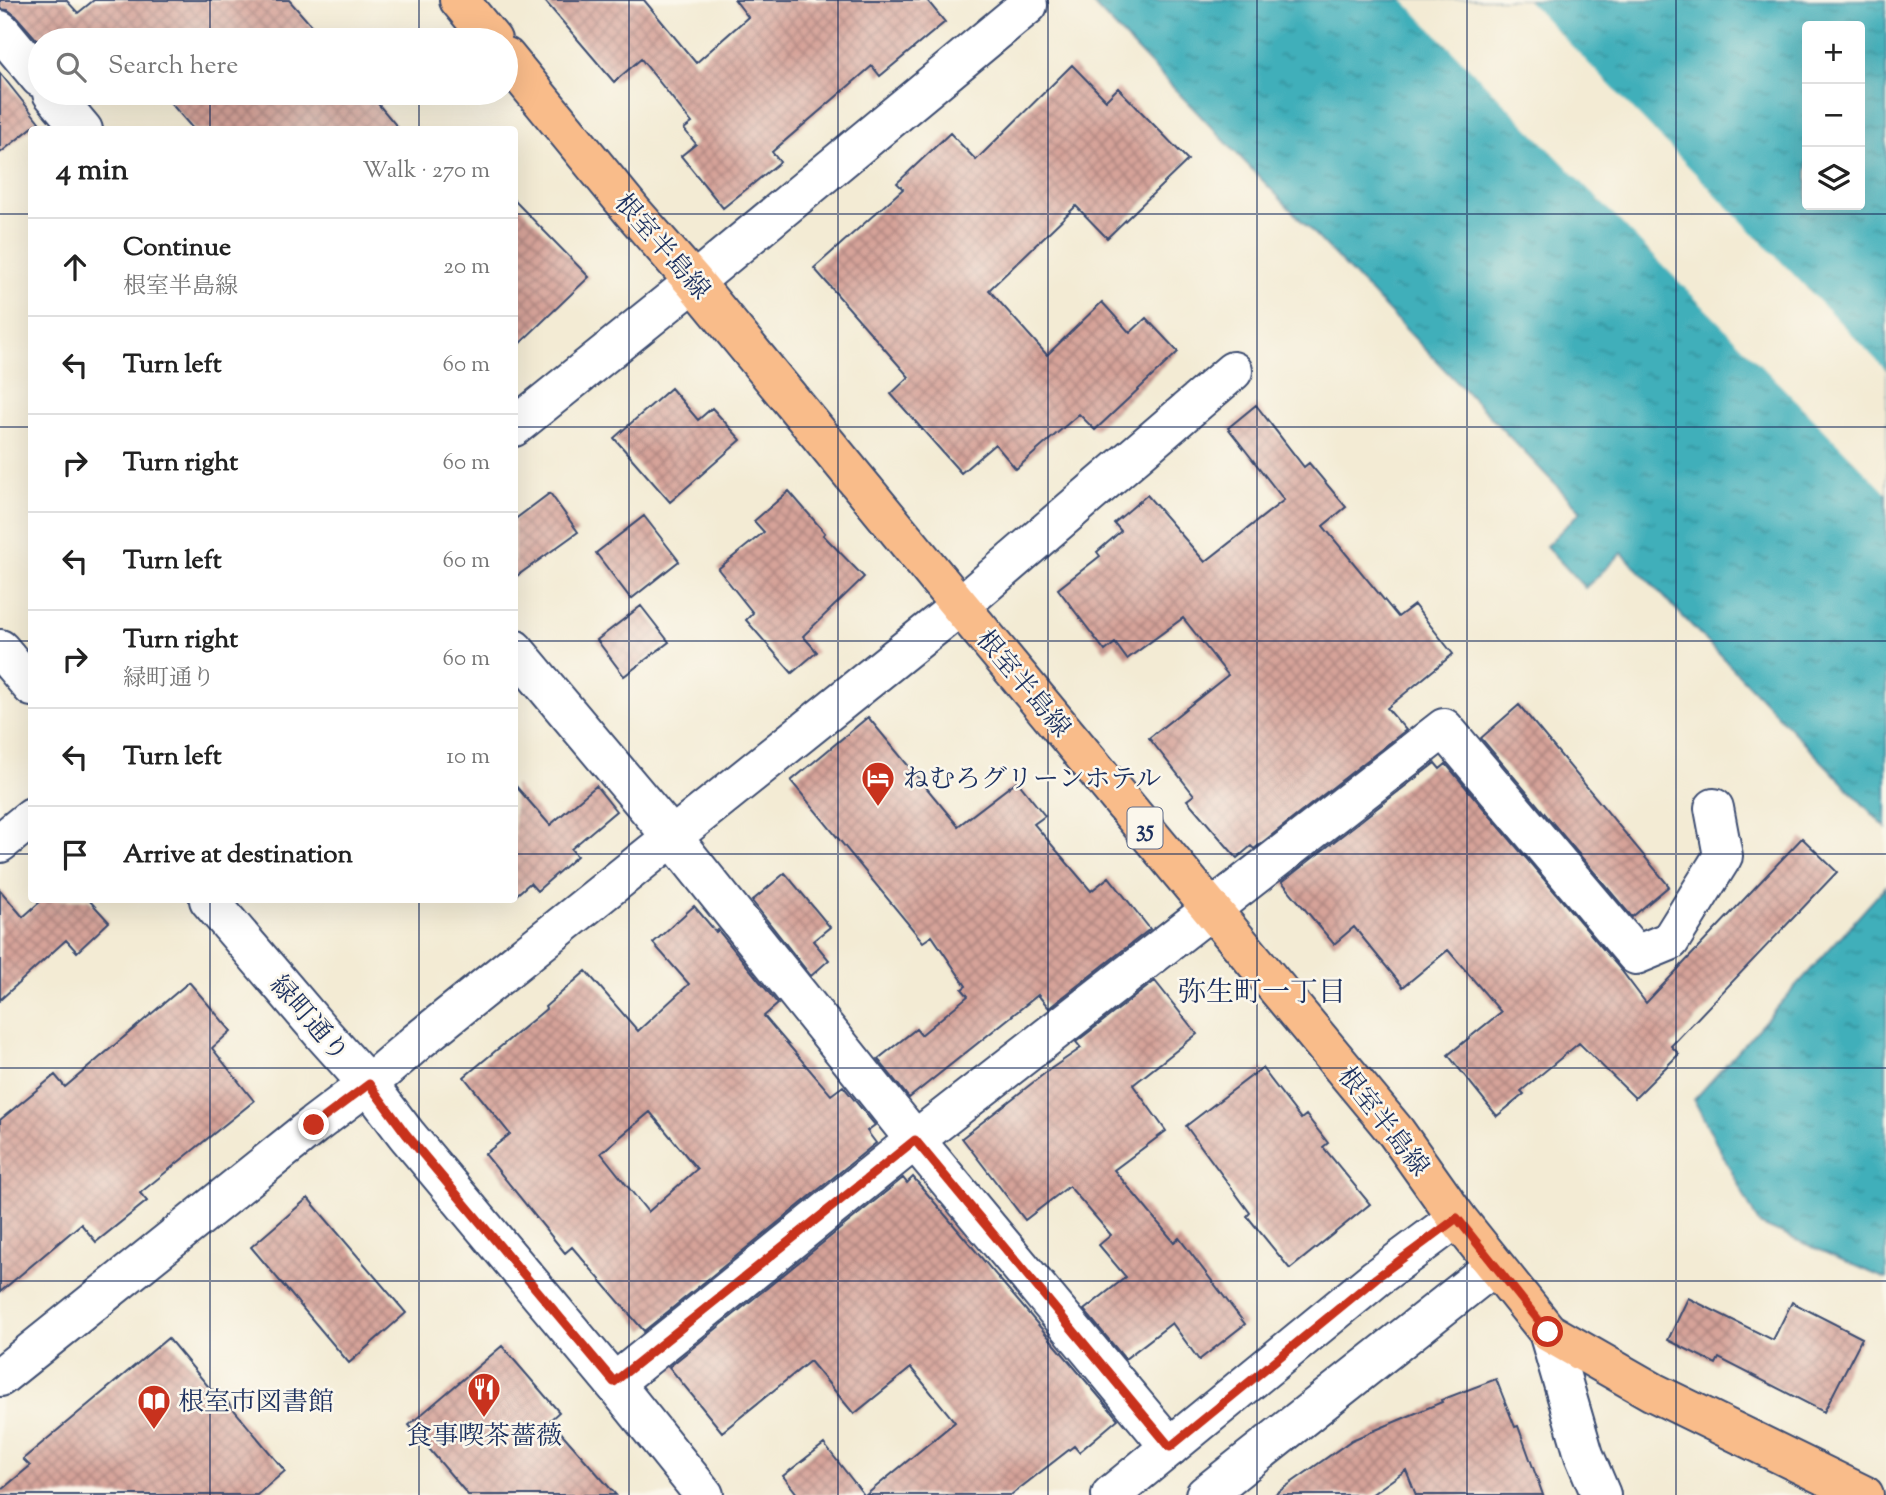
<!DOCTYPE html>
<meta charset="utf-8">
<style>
:root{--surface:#fff;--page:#f6f6f6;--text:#222;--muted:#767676;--line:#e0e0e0}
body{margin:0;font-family:"Sorts Mill Goudy","Noto Serif JP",serif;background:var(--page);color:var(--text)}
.controls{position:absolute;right:21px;top:21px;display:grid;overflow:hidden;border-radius:7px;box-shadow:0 7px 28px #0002}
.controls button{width:63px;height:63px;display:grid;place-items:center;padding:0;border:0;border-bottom:2px solid var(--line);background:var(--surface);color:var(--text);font:35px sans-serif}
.stop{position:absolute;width:21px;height:21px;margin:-16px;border:5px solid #c8321e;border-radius:50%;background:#fff}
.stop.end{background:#c8321e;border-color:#fff;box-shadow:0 2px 7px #0008}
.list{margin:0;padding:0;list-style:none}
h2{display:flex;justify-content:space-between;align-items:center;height:91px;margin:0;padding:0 28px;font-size:30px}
h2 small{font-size:23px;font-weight:400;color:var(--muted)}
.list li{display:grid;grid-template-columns:46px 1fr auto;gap:21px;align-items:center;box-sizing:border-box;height:98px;padding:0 28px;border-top:2px solid var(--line)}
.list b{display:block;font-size:26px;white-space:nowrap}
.list p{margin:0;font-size:23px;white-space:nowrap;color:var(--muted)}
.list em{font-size:23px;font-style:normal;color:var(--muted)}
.icon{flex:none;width:38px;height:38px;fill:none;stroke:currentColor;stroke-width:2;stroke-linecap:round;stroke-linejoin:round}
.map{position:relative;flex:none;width:1886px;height:1495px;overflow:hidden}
.search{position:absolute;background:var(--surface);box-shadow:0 7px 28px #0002;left:28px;top:28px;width:490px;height:77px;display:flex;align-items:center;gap:18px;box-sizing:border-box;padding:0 24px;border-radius:38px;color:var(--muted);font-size:26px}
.panel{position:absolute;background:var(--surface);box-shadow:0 7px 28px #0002;left:28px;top:126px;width:490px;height:777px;border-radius:7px}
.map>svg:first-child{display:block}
.water{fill:url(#water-ripples);stroke:#2d6f8c;stroke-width:2;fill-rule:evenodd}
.pier{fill:#f3ebd4}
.building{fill:url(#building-cross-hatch);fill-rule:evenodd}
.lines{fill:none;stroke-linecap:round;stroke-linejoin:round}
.minor-casing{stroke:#3b4b70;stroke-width:42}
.tertiary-casing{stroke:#3b4b70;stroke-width:42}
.primary-casing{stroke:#3b4b70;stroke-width:42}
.minor{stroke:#fff;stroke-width:38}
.tertiary{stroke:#fff;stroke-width:38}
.primary{stroke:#f9bc8a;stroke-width:38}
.route{stroke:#c8321e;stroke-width:9}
.grid{fill:none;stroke:#1b2f5e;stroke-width:2;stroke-opacity:0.55}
.labels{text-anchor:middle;stroke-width:5;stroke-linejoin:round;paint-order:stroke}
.shield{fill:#fbf7ec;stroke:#5e6b89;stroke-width:2}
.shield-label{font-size:24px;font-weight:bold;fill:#1b2f5e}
.street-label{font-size:26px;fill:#1b2f5e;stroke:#fbf7ec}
.poi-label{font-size:26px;fill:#1b2f5e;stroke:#fbf7ec;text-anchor:start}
.neighbourhood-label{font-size:28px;fill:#1b2f5e;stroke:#fbf7ec}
</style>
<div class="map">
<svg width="1886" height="1495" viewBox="0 0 1886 1495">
<defs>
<pattern id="water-ripples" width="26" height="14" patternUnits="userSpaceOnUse" patternTransform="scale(1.75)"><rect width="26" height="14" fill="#3fafba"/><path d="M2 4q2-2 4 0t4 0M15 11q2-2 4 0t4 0" fill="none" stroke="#348f9a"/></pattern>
<pattern id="building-cross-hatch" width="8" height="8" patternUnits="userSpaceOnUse" patternTransform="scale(1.75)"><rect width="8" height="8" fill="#d6a399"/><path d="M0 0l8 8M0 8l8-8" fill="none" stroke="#ad8580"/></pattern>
</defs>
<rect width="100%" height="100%" fill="#fbf7ec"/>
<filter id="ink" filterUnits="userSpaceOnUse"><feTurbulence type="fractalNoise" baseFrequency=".0143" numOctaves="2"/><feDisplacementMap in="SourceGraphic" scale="14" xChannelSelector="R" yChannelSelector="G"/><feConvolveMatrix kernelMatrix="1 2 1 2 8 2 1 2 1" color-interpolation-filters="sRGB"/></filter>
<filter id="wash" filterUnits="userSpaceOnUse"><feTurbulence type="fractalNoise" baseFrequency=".00686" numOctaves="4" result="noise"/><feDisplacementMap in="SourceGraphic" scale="28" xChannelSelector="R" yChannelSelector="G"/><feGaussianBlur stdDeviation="1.57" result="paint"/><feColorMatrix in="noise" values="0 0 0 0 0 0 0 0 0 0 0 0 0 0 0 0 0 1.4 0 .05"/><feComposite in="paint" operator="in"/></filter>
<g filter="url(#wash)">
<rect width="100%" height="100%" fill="#f3ebd4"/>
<!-- water -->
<path class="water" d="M1089,0H1886V828L1622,553L1585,588L1546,546L1581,511ZM1807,26H1860V205H1807Z
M1886,886V1279L1759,1224L1694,1100Z"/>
<!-- pier -->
<path class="pier" d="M1403,0H1527L1886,370V493Z"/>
<g id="blocks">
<!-- building -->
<path class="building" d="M0,0H66L78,13L94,0H289L324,40H37L16,16L8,10L0,9Z
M544,0H644L696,63L748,17L735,0H927L945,22L880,76L872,66L772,152L780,162L723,208L681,156L696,144L684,129L692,123L641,59L614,82Z
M1072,65L1106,100L1118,88L1188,160L1107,238L1076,206L989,290L1047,355L1102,302L1130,333L1146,318L1178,352L1095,430L1079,414L1016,469L995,444L961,473L891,394L909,377L814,268L903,189L897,183L950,133L976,160Z
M0,73L39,122L0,153Z
M162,93H369L400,130H194Z
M514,200L589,277L514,349Z
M671,388L698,420L712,408L741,440L670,502L614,438Z
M1256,405L1304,467L1309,463L1346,507L1323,526L1398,617L1414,605L1453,654L1387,708L1406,730L1254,849L1251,846L1237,858L1187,800L1194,795L1149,738L1228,675L1183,618L1127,659L1115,643L1105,651L1058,589L1100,556L1097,552L1121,531L1114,523L1147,495L1205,562L1284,500L1228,428Z
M789,491L825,533L823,535L864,577L803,636L817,652L792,673L746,620L753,613L718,569L764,532L754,521Z
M550,493L578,532L514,578V520Z
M644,516L679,561L631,599L596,553Z
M641,606L669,642L624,676L597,640Z
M1519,705L1669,886L1632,917L1481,738Z
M868,717L958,826L1017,781L1045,816L1034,824L1091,891L1109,877L1150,929L1049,1008L1038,995L909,1098L878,1059L916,1029L921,1035L968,996L962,989L966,986L932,936L923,942L791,781Z
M1435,763L1440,769L1446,764L1621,970L1646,1003L1802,838L1837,872L1671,1046L1679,1054L1635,1098L1579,1043L1521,1091L1524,1094L1497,1116L1448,1055L1501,1012L1448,950L1403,987L1354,927L1334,944L1282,882Z
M514,784L550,825L596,786L616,811L571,849L577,856L537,891L530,883L514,897Z
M785,873L830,927L813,941L829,960L811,976L752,901Z
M0,890L23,917L42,900H89L109,922L77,952L66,940L0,1000Z
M694,906L716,932L718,930L778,1004L764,1016L831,1095L843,1086L875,1125L867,1131L876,1143L644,1331L572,1247L565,1253L485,1154L510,1134L464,1077L546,1009L545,1007L586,971L638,1031L689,984L653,943ZM650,1112L697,1169L648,1212L601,1153Z
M1155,981L1197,1034L1133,1085L1166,1131L1114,1170L1174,1242L1179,1238L1245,1324L1199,1360L1172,1323L1125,1359L1084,1310L1126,1277L1099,1245L1111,1235L1069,1186L1025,1220L962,1138L1049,1070L1081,1048L1076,1042Z
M189,982L231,1031L212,1048L254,1101L140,1193L147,1201L96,1242L81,1224L0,1292V1120L55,1075L65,1087Z
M1262,1068L1301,1119L1306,1115L1328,1143L1323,1147L1370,1204L1290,1269L1247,1216L1250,1213L1186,1126Z
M913,1177L1118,1419L1079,1452L1074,1446L1011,1495H866L955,1422L911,1368L854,1414L810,1361L722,1432L669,1367L903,1178L907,1183Z
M308,1198L406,1313L349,1363L251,1247Z
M1688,1298L1773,1340L1792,1302L1862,1338L1824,1412L1719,1358L1716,1364L1668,1340Z
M168,1338L212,1391L216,1388L285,1471L257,1495H0V1491L30,1466L23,1459Z
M502,1346L559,1412L550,1420L616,1495H468L409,1425Z
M1496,1379L1515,1427L1518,1426L1543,1495H1416L1406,1470L1371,1495H1274L1352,1440L1442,1402L1441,1400Z
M824,1444L864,1495H798L783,1476Z"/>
</g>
</g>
<g filter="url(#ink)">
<use href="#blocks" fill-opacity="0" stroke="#3b4b70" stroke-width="2"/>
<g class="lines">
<defs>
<path id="minor" d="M0,30L40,78
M52,93L83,130
M514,649L673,838L915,1140L1170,1447
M0,1377L314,1125L368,1084L418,1041L960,606L1233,371
M614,1383L915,1140L1444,728L1636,955L1670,941L1723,856L1714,808"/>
<path id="tertiary" d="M514,427L694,282L1028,5
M0,649L32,687
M0,843L32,817
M209,900L323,1034L368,1084L406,1134L614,1383L704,1495
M1548,1332L1584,1455L1601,1495
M1111,1495L1376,1278L1457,1218
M1205,1495L1494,1266"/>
<path id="primary" d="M459,0L492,40
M506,57L632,211L694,282L960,606L1396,1132L1457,1218L1548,1332L1653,1392L1864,1495"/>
</defs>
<!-- minor casing -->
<use href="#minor" class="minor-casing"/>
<!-- tertiary casing -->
<use href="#tertiary" class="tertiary-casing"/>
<!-- primary casing -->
<use href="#primary" class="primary-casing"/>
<!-- minor -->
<use href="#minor" class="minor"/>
<!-- tertiary -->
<use href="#tertiary" class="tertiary"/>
<!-- primary -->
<use href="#primary" class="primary"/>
</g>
</g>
<g class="lines" filter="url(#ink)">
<!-- route -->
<path class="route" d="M314,1125L369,1084L406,1134L614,1382L915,1140L1170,1447L1376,1278L1457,1218L1548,1332"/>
</g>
<!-- grid -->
<path class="grid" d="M210,0V40M419,0V40M629,0V1495M838,0V1495M1048,0V1495M1257,0V1495M1467,0V1495M1676,0V1495M210,93V130M419,93V130M0,214H32M514,214H1886M0,427H32M514,427H1886M0,641H32M514,641H1886M0,854H32M514,854H1886M210,900V1495M419,900V1495M0,1068H1886M0,1281H1886"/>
<!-- icons -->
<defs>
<symbol id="hotel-pin" viewBox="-11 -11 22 30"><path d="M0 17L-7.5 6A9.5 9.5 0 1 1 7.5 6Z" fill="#c8321e" stroke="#fbf7ec"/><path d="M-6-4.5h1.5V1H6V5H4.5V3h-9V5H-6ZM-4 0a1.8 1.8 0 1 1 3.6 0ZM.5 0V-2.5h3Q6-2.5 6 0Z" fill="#fff"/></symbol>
<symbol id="restaurant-pin" viewBox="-11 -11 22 30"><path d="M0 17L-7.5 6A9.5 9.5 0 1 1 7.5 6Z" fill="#c8321e" stroke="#fbf7ec"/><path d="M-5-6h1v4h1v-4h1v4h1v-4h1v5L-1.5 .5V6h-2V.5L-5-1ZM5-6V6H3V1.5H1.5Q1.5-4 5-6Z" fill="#fff"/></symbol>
<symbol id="library-pin" viewBox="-11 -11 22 30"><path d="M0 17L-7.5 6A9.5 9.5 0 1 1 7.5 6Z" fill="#c8321e" stroke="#fbf7ec"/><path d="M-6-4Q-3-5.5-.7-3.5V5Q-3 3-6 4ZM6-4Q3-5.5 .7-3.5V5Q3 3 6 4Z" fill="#fff"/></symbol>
</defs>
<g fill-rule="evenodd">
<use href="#hotel-pin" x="859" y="759" width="38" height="52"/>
<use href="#restaurant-pin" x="465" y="1370" width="38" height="52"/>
<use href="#library-pin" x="135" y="1382" width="38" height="52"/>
</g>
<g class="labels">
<!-- shield labels -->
<rect class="shield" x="1127.5" y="807.5" width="35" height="41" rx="5"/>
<g class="shield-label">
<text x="1145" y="836">35</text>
</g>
<!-- street labels -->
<g class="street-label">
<text transform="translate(663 246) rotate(49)" y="9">根室半島線</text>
<text transform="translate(1024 683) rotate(50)" y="9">根室半島線</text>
<text transform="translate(310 1018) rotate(49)" y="9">緑町通り</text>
<text transform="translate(1384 1121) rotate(52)" y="9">根室半島線</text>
</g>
<!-- poi labels -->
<g class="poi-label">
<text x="903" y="787">ねむろグリーンホテル</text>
<text x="178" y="1410">根室市図書館</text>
<text x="484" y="1444" text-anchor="middle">食事喫茶薔薇</text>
</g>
<!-- neighbourhood labels -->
<g class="neighbourhood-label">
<text x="1262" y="1001">弥生町一丁目</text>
</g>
</g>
</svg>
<div class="controls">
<button>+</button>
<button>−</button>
<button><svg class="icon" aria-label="layers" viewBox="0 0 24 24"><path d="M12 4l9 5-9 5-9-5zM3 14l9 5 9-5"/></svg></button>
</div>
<div class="stop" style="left:1548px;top:1332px"></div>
<div class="stop end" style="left:314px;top:1125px"></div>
<div class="search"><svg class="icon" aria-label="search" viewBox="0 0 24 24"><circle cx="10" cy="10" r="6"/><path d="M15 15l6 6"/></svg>Search here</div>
<section class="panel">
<h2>4 min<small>Walk · 270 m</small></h2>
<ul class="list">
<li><svg class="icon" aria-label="ahead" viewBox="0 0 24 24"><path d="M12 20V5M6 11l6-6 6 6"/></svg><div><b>Continue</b><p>根室半島線</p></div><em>20 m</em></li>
<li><svg class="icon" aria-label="left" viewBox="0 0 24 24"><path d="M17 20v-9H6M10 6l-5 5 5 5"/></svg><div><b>Turn left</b></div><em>60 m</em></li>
<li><svg class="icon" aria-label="right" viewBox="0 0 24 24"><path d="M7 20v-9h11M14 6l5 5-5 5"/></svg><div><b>Turn right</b></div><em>60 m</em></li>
<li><svg class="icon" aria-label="left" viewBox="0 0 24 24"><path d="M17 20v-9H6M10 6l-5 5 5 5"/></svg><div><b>Turn left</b></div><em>60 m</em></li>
<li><svg class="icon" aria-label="right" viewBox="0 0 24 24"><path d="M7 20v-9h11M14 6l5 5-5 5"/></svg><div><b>Turn right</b><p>緑町通り</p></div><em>60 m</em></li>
<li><svg class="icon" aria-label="left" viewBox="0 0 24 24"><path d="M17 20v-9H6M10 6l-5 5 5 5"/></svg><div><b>Turn left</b></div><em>10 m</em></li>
<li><svg class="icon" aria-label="arrive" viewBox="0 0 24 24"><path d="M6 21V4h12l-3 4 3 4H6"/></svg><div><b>Arrive at destination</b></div></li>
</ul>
</section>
</div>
